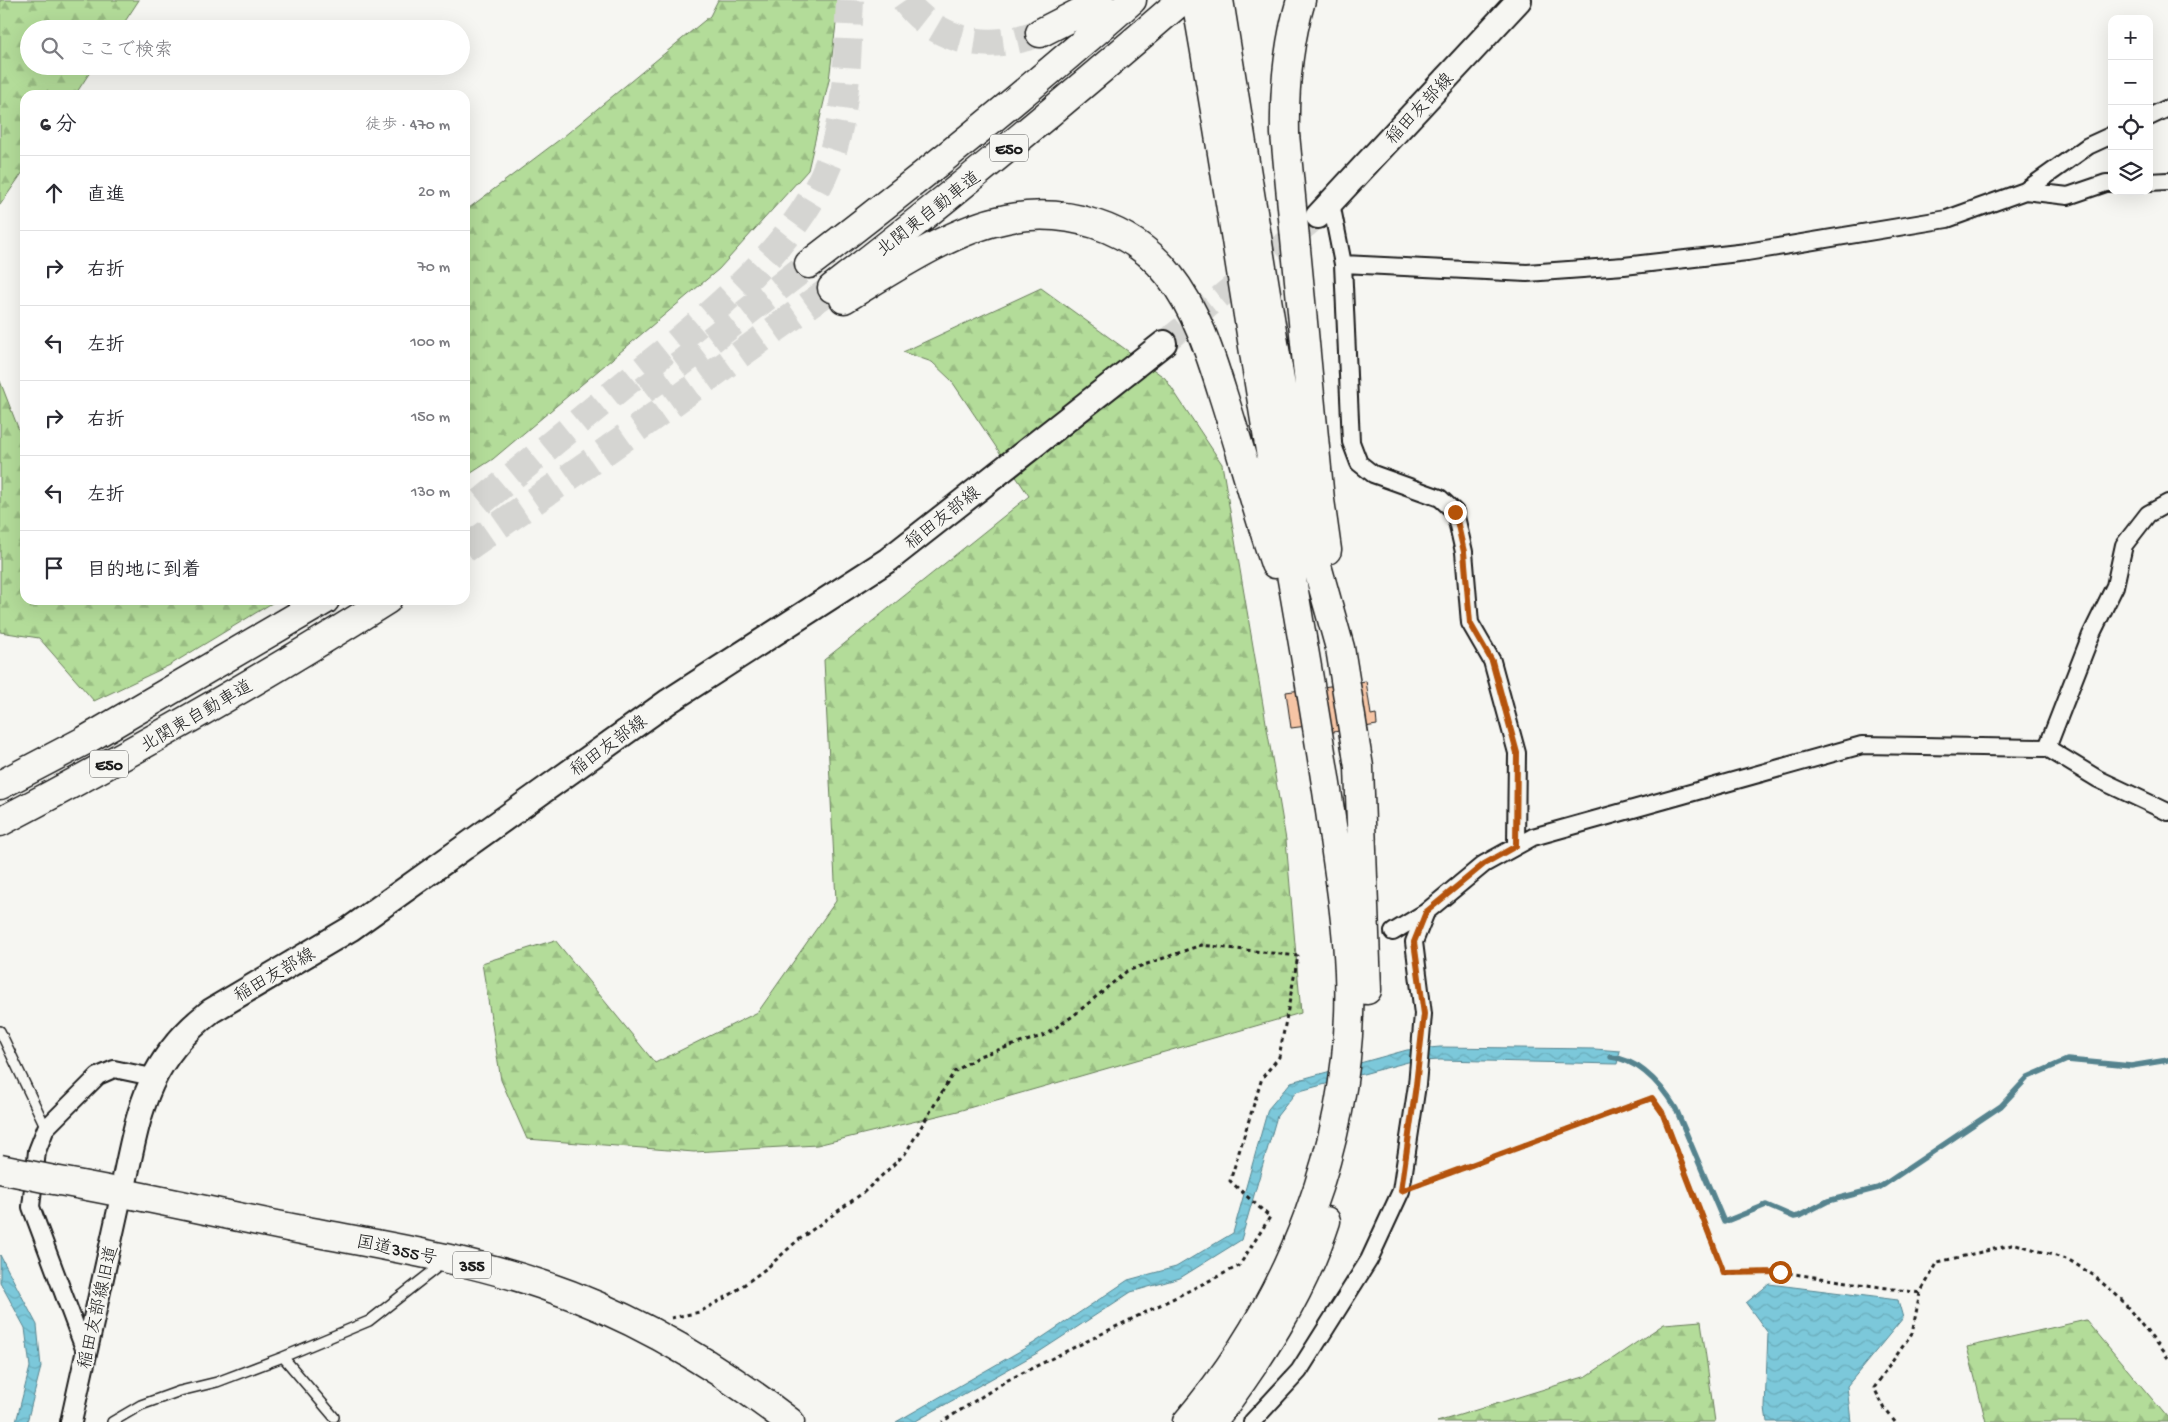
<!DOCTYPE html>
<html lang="ja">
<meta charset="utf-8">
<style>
:root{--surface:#fff;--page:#f7f7f7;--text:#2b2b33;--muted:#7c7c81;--line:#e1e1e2}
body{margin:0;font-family:"Gochi Hand","Klee One",sans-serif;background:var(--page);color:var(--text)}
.controls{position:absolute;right:15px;top:15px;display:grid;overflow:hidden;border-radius:10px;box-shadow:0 5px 20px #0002}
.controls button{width:45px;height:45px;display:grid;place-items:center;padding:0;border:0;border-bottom:1px solid var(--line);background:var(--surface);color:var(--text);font:25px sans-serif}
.stop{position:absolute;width:15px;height:15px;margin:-11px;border:4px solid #b45309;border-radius:50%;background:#fff}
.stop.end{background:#b45309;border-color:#fff;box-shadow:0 1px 5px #0008}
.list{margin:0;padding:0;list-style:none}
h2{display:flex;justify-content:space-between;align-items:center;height:65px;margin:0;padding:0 20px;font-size:21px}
h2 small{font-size:16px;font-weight:400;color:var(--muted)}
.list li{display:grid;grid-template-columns:32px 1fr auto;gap:15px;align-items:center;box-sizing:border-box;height:75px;padding:0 20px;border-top:1px solid var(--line)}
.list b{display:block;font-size:19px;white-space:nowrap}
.list em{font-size:16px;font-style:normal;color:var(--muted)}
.icon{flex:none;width:28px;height:28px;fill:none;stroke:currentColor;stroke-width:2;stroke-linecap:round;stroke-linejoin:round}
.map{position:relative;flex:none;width:2168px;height:1422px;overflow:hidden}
.search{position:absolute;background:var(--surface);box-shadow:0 5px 20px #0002;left:20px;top:20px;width:450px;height:55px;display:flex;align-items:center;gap:12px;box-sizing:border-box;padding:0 18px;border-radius:28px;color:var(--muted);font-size:19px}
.panel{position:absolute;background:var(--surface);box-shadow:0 5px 20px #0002;left:20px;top:90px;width:450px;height:515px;border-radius:15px}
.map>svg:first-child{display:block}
.forest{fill:url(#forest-firs);stroke:#687c5a}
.water{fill:url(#water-waves);stroke:#55838e}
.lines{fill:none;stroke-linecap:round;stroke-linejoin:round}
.stream{stroke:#55838e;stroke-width:5.5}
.building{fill:#f6c5a5;stroke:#1c1c1c}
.secondary-tunnel{stroke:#d5d5d2;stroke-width:24;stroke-dasharray:24 12;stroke-linecap:butt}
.motorway-tunnel{stroke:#d5d5d2;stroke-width:28;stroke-dasharray:28 14;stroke-linecap:butt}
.service-casing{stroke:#1c1c1c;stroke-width:12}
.minor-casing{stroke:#1c1c1c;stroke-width:20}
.tertiary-casing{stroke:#1c1c1c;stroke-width:24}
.secondary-casing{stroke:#1c1c1c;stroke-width:28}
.trunk-casing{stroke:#1c1c1c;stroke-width:31}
.motorway-casing{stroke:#1c1c1c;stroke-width:31}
.path{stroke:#1c1c1c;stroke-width:3;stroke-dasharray:4 4;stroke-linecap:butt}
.service{stroke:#f6f6f2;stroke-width:9}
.minor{stroke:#f6f6f2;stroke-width:16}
.tertiary{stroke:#f6f6f2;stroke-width:20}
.secondary{stroke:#f6f6f2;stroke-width:24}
.trunk{stroke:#f6f6f2;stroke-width:28}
.motorway{stroke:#f6f6f2;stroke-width:28}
.trunk-bridge-casing{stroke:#1c1c1c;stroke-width:31;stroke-linecap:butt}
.trunk-bridge{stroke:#f6f6f2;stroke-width:28}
.route{stroke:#b45309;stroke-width:6}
.labels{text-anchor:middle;stroke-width:4.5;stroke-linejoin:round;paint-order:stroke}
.shield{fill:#f6f6f2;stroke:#5d5d5c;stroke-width:1}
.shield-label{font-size:16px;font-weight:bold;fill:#1c1c1c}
.street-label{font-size:18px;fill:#1c1c1c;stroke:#f6f6f2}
</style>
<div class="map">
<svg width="2168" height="1422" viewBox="0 0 2168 1422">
<defs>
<pattern id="forest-firs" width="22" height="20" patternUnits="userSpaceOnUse" patternTransform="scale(1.25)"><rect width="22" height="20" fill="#b3dc99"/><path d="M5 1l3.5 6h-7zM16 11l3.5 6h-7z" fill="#99bc83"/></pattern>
<pattern id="water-waves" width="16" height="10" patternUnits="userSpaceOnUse" patternTransform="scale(1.25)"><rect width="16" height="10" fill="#7bc8da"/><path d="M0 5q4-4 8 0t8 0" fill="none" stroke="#6aabba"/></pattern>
</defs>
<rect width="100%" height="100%" fill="#f6f6f2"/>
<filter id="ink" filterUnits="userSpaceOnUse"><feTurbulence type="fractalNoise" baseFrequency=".02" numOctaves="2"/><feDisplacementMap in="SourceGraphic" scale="10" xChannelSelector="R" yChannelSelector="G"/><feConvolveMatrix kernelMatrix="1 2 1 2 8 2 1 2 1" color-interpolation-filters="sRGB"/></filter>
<g filter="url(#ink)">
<!-- forest -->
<path class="forest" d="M0,0H139L120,29H29V66H94L75,95H25V169L0,205Z
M718,0H839L829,80L808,170L719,269L493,459L465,477V211L563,137L710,16Z
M1041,288L1165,378L1222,464L1286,840L1301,1013L958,1111L817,1145L694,1152L527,1139L501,1080L482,963L555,940L655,1063L758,1012L836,901L824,660L1029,496L951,380L932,362L903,352Z
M0,381L22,438H25V600H277L170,665L94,701L39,638L0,632Z
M2086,1320L2168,1418V1422H1986L1967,1347Z
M1701,1321L1715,1422H1437L1587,1376L1664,1324Z"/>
<!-- water -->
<path class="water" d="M1440,1047L1595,1049L1620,1051L1617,1064L1440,1060L1408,1062L1296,1092L1277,1116L1241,1240L1180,1278L1131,1292L1039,1352L914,1422H896L1034,1343L1128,1280L1176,1267L1233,1233L1268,1109L1291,1082L1407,1050Z
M0,1255L37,1325L41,1367L27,1422H16L30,1367L25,1328L0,1282Z
M1769,1284L1898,1300L1903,1318L1847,1386L1851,1422H1767L1765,1408L1768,1333L1746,1303Z"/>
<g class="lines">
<!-- stream -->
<path class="stream" d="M1611,1057C1640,1060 1662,1086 1676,1109L1724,1222L1766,1205L1794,1217L1799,1216L1828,1201L1878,1188L1885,1184L2001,1106L2028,1077L2067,1060L2131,1066L2168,1060"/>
</g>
<!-- building -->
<path class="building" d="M1366,681L1371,715L1376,714L1377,725L1308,736L1307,726L1291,728L1286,692Z"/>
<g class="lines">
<!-- secondary-tunnel -->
<path class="secondary-tunnel" d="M1164,343L1318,216"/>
<!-- motorway-tunnel -->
<path class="motorway-tunnel" d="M905,0C928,33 970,48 1009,41C1019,40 1030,36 1040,33
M644,390L684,361L809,264
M481,502C530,462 578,422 627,382C701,322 801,247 832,154C848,105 847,51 850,0
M465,549L592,461L831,289"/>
<defs>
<path id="service" d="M0,1031L46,1128
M283,1357L369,1321L443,1263
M112,1422L141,1405L180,1391L217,1382L283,1357L334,1417"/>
<path id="minor" d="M2149,117L2168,108
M2149,182L2168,181
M2025,191L2068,196L2106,183H2112
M1331,203L1343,264L1351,442L1359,463L1373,474L1440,498L1455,512L1464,552L1470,623L1492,661L1517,753L1516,846
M1343,264L1527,273L1624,266L1747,252L1947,219L2025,191L2088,146L2112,135
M2047,748L2091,635L2115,586L2124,545L2148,514L2168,503
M1393,932L1426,912L1484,864L1533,837L1862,745L2047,748L2098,779L2168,812
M86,1354L31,1207L37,1151L46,1128L98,1076L114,1069L152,1077
M1252,1422L1299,1371L1369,1260L1401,1191L1417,1085L1423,1014L1414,942L1426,912"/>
<path id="tertiary" d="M71,1422L122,1192"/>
<path id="secondary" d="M1318,216L1519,0
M122,1192C139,1114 144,1063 211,1011L350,929L669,701L888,560L1164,343"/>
<path id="trunk" d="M54,1180C135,1194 216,1213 297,1229C379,1245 464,1258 543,1285C632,1315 716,1365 790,1422"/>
<path id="motorway" d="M1219,0L1300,505L1340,648L1359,767L1367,990
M1301,0C1288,44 1284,88 1285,134L1320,500L1327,550
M1040,33L1079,13L1099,0
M809,264C920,179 1028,92 1132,0
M832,288C952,196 1068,99 1182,0
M844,299C892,270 951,230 1006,219C1065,207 1131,226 1169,275C1196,309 1210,353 1223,395C1241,451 1256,508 1275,564
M0,785L84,741L325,600
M0,822C132,753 261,680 387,600
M1187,1422C1292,1299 1355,1135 1349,972C1347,923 1339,874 1332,825C1317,718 1297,611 1279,504C1250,336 1226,167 1196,0
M1212,1422C1259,1360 1302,1295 1326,1221"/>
</defs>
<!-- service casing -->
<use href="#service" class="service-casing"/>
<!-- minor casing -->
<use href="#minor" class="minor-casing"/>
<!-- tertiary casing -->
<use href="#tertiary" class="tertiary-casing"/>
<!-- secondary casing -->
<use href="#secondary" class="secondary-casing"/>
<!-- trunk casing -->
<use href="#trunk" class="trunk-casing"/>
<!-- motorway casing -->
<use href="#motorway" class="motorway-casing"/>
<!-- path -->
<path class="path" d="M1418,1185L1652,1098L1662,1112L1724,1273L1781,1272L1920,1293
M671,1318L700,1312L733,1293L768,1267L797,1241L864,1192L905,1154L954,1072L979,1056L1045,1035L1073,1016L1127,971L1201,945L1298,956L1279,1057L1262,1078L1230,1181L1270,1217L1239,1266L1006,1381L942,1422
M1895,1422L1885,1409L1874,1388L1912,1333L1920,1293L1938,1262L2016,1244L2069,1260L2093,1275L2121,1299L2168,1358"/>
<!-- service -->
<use href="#service" class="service"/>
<!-- minor -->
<use href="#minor" class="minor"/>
<!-- tertiary -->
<use href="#tertiary" class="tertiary"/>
<!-- secondary -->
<use href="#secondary" class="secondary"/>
<!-- trunk -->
<use href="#trunk" class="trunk"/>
<!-- motorway -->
<use href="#motorway" class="motorway"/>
<defs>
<path id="trunk-bridge" d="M0,1169L54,1180"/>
</defs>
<!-- trunk-bridge casing -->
<use href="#trunk-bridge" class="trunk-bridge-casing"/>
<!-- trunk-bridge -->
<use href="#trunk-bridge" class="trunk-bridge"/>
</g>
</g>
<g class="lines" filter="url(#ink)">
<!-- route -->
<path class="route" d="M1455,512L1464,552L1470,623L1492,661L1517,753L1516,846L1484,864L1426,912L1414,942L1424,1014L1416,1085L1401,1191L1652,1098L1662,1112L1724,1273L1780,1272"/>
</g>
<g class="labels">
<!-- shield labels -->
<g class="shield">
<rect x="990" y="134.5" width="38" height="27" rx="4"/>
<rect x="90" y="750.5" width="38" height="27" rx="4"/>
<rect x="453" y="1251.5" width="38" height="27" rx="4"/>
</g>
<g class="shield-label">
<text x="1009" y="154">E50</text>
<text x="109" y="770">E50</text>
<text x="472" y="1271">355</text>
</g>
<!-- street labels -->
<g class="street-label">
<text transform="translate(1419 108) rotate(-47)" y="6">稲田友部線</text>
<text transform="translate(928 213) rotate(-38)" y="6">北関東自動車道</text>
<text transform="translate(942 517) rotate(-38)" y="6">稲田友部線</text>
<text transform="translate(196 715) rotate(-30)" y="6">北関東自動車道</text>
<text transform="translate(608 745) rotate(-36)" y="6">稲田友部線</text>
<text transform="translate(274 974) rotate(-30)" y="6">稲田友部線</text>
<text transform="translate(397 1249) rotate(12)" y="6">国道355号</text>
<text transform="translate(97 1307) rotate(-77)" y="6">稲田友部線旧道</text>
</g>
</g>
</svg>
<div class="controls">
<button>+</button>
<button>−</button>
<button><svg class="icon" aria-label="locate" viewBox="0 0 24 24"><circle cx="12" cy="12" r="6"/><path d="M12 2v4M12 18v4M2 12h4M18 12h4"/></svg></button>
<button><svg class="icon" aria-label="layers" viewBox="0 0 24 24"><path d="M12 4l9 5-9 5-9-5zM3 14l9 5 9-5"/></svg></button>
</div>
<div class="stop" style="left:1780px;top:1272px"></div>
<div class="stop end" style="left:1455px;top:512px"></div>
<div class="search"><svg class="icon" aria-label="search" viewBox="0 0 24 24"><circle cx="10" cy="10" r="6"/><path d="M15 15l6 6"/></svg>ここで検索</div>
<section class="panel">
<h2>6 分<small>徒歩 · 470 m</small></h2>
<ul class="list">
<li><svg class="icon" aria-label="ahead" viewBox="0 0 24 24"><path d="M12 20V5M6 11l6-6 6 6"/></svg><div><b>直進</b></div><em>20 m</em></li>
<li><svg class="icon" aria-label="right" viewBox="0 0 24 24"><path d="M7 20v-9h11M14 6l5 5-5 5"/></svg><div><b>右折</b></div><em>70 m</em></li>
<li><svg class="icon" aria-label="left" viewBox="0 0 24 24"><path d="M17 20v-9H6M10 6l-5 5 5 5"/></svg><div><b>左折</b></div><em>100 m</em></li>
<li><svg class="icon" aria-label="right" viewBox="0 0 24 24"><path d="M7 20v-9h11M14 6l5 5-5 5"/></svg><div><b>右折</b></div><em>150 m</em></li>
<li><svg class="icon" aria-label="left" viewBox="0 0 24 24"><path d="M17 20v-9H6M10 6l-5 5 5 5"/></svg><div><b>左折</b></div><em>130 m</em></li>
<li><svg class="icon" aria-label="arrive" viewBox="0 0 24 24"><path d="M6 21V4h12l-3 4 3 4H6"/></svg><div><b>目的地に到着</b></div></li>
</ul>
</section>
</div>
